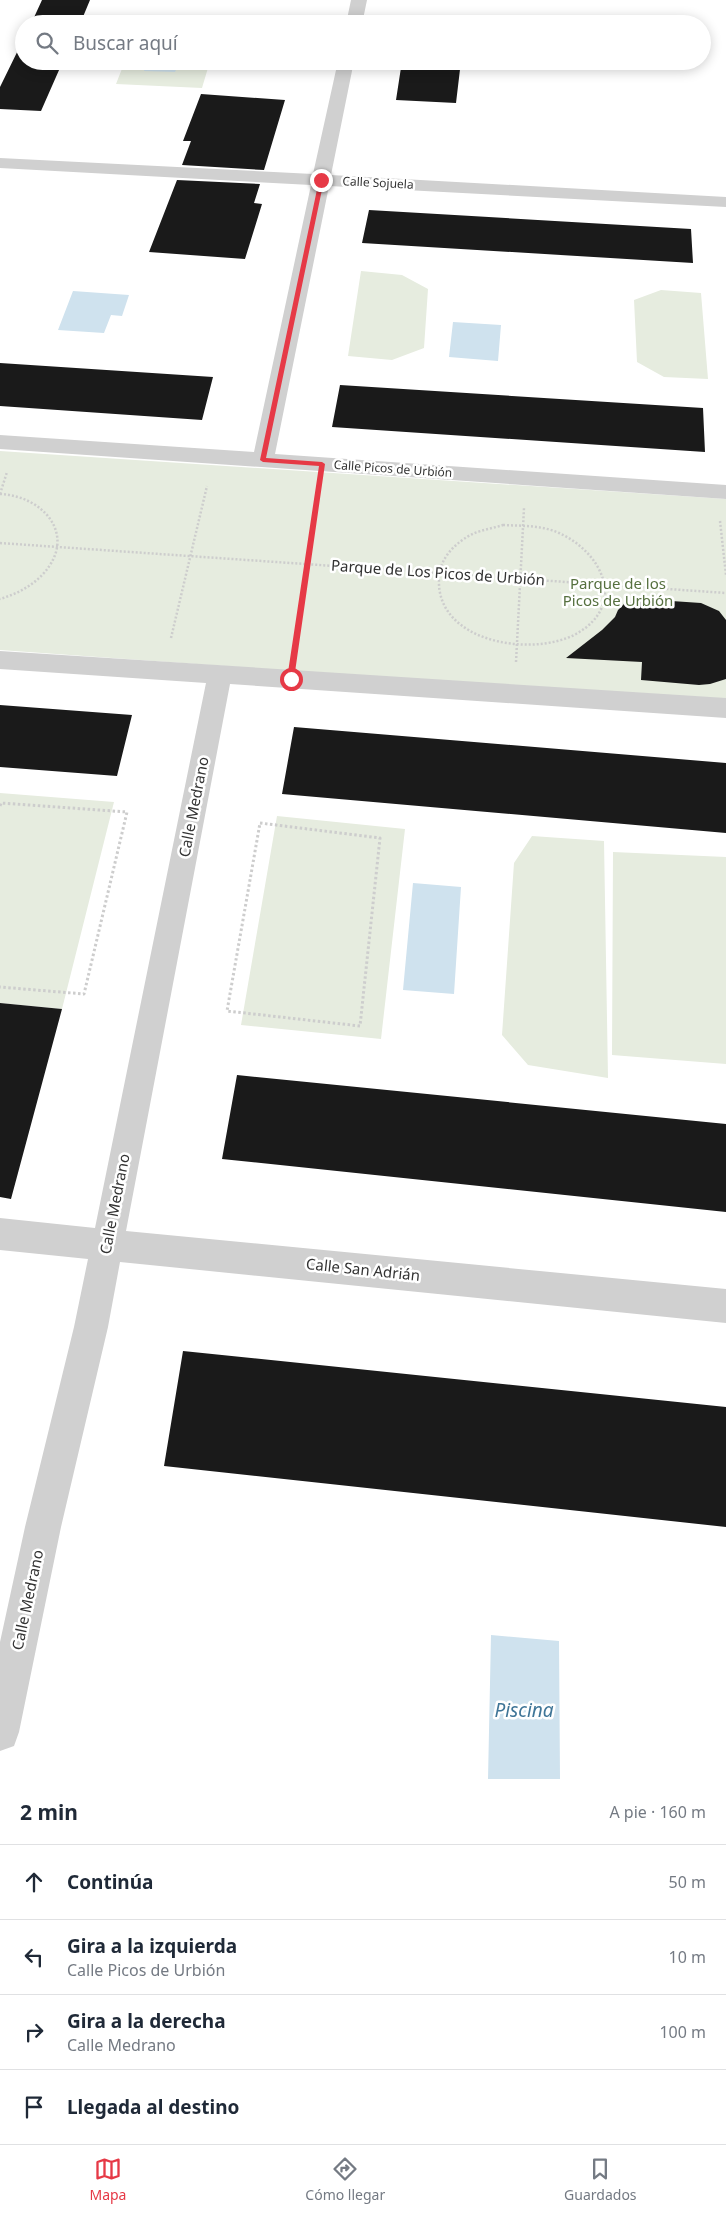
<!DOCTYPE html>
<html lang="es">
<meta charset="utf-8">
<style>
:root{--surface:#fff;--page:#f6f6f7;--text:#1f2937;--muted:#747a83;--line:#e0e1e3;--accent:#e63946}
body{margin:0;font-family:"Noto Sans",sans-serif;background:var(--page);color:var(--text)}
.stop{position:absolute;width:15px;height:15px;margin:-11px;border:4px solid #e63946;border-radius:50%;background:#fff}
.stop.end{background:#e63946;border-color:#fff;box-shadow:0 1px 5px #0008}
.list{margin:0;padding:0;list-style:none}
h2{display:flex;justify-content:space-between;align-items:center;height:65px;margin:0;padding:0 20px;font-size:21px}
h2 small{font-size:16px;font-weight:400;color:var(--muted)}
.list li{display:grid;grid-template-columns:32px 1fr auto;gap:15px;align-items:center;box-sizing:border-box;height:75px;padding:0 20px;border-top:1px solid var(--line)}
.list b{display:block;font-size:19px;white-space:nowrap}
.list p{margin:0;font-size:16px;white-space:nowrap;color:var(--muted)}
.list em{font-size:16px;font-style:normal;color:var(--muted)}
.icon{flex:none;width:28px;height:28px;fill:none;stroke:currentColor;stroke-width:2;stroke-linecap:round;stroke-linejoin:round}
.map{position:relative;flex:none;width:726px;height:1779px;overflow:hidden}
.search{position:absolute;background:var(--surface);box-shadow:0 2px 12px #0003;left:15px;right:15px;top:15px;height:55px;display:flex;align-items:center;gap:12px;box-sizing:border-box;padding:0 18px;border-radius:28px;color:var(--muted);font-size:19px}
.sheet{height:365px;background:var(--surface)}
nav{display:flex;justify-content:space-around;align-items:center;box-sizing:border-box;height:70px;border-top:1px solid var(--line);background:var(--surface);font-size:14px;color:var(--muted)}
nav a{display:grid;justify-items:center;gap:2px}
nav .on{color:var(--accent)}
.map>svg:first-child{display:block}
.green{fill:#e6ecdf}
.water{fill:#cfe2ee}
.building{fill:#1a1a1a}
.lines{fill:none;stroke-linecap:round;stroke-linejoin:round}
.path-far1{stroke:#cdcdcd;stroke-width:2.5;stroke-dasharray:2 2;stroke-linecap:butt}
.path{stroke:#cdcdcd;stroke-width:3;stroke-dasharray:2.5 2.5;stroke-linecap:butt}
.minor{fill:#d0d0d0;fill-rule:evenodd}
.route{fill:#e63946}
.labels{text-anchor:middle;stroke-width:5;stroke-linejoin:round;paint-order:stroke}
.far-street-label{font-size:12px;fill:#333;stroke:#fff}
.street-label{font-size:15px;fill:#333;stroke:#fff}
.park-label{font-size:15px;fill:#56703f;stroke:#fff}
.near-water-label{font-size:19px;font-style:italic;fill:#3f7597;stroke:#fff}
</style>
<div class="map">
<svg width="726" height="1779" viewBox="0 0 726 1779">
<rect width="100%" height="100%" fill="#fff"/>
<!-- green -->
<path class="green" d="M125,61H210L202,88L116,84Z
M361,271L402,275L428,289L424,348L392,360L348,356Z
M661,290L701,293L708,379L664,377L637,362L634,300Z
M0,451L726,499V702L0,650Z
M0,793L114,802L62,1009L0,1003Z
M277,816L405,829L381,1039L241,1025Z
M532,836L604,841L608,1078L528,1065L502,1035L514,863Z
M613,852L726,857V1064L612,1055Z"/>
<!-- water -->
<path class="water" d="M148,61H180L175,72L144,71Z
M73,291L129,295L122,316L111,315L104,333L58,330Z
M453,322L501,325L498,361L449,357Z
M413,883L461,887L454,994L403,990Z
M491,1635L559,1641L560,1779H488Z"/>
<!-- building -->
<path class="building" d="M42,0H90L80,24H31Z
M24,38V61H63L41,111L0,109V87Z
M402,61H461L456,103L396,100Z
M201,94L285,100L264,170L182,165L191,141H183Z
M177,180L260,184L254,203L262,204L245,259L149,252Z
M369,210L691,229L693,263L362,243Z
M0,363L213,377L202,420L0,406Z
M340,385L703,408L705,452L332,427Z
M642,599L701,603L719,611L726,620V679L710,684L699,685L641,680L642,662L566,658L602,630L615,617L618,610L624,604Z
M0,705L132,715L117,776L0,767Z
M294,727L726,763V833L282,794Z
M0,1003L62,1009L11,1199L0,1197Z
M237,1075L726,1124V1212L222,1159Z
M183,1351L726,1407V1527L164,1466Z"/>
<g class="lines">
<!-- path-far1 -->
<path class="path-far1" d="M0,494C44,496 78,536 43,574C31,587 16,594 0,599
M0,494L7,472
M720,521L726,575
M503,525C522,526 541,525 559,533C602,552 628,605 576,634C531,658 436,642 439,579C439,561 452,546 467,537C478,530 491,529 503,525Z
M0,543L726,593
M171,638L207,486
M296,646L318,494
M516,662L524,508"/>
<!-- path -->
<path class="path" d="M0,806L1,803L127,812L84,994L0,987
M260,823L380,838L360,1026L227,1011Z"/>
<!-- minor -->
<path class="minor" d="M351,0H367L362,24H346Z
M338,61H354L331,175L726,197V207L329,186L275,454L726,485V499L0,449V435L254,452L311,185L0,168V158L313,174Z
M0,651L726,698V718L230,684L126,1231L726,1289V1323L120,1262L108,1327L61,1527L19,1732L14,1746L0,1751V1642L25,1527L74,1327L88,1259L0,1250V1218L95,1228L206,683L0,669Z"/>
</g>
<!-- route -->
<path class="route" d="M321,178L324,180L266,458L322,462L325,464L294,679L291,682L287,679L319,466L263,462L260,460L319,180Z"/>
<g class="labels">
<!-- far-street labels -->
<g class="far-street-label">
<text transform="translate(378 183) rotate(3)" y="4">Calle Sojuela</text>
<text transform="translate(393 469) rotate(4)" y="4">Calle Picos de Urbión</text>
</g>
<!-- street labels -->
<g class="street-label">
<text transform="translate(438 573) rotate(4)" y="5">Parque de Los Picos de Urbión</text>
<text transform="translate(194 807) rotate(-79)" y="5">Calle Medrano</text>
<text transform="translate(115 1204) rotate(-79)" y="5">Calle Medrano</text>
<text transform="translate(363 1270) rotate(6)" y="5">Calle San Adrián</text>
<text transform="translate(28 1600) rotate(-78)" y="5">Calle Medrano</text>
</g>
<!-- park labels -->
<g class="park-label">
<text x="618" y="589">Parque de los<tspan x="618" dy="17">Picos de Urbión</tspan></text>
</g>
<!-- near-water labels -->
<g class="near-water-label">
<text x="524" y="1717">Piscina</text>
</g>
</g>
</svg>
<div class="stop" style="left:291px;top:679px"></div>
<div class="stop end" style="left:321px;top:180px"></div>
<div class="search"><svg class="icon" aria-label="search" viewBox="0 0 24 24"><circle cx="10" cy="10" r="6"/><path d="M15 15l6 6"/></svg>Buscar aquí</div>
</div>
<section class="sheet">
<h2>2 min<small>A pie · 160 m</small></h2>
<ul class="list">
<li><svg class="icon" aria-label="ahead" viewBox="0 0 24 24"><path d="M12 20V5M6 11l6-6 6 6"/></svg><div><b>Continúa</b></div><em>50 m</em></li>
<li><svg class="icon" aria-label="left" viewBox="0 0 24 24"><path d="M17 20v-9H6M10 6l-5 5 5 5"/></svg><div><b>Gira a la izquierda</b><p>Calle Picos de Urbión</p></div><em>10 m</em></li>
<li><svg class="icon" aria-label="right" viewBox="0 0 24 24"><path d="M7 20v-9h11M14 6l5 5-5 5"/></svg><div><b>Gira a la derecha</b><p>Calle Medrano</p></div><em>100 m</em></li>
<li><svg class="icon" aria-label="arrive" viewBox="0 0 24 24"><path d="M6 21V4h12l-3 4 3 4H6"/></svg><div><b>Llegada al destino</b></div></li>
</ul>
</section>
<nav>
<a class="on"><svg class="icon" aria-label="map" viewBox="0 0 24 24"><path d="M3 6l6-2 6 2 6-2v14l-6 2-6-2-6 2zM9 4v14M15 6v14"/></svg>Mapa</a>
<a><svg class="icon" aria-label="directions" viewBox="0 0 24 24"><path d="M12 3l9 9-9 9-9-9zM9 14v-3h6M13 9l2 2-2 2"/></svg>Cómo llegar</a>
<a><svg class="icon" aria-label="saved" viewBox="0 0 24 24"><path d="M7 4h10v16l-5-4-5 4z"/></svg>Guardados</a>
</nav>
